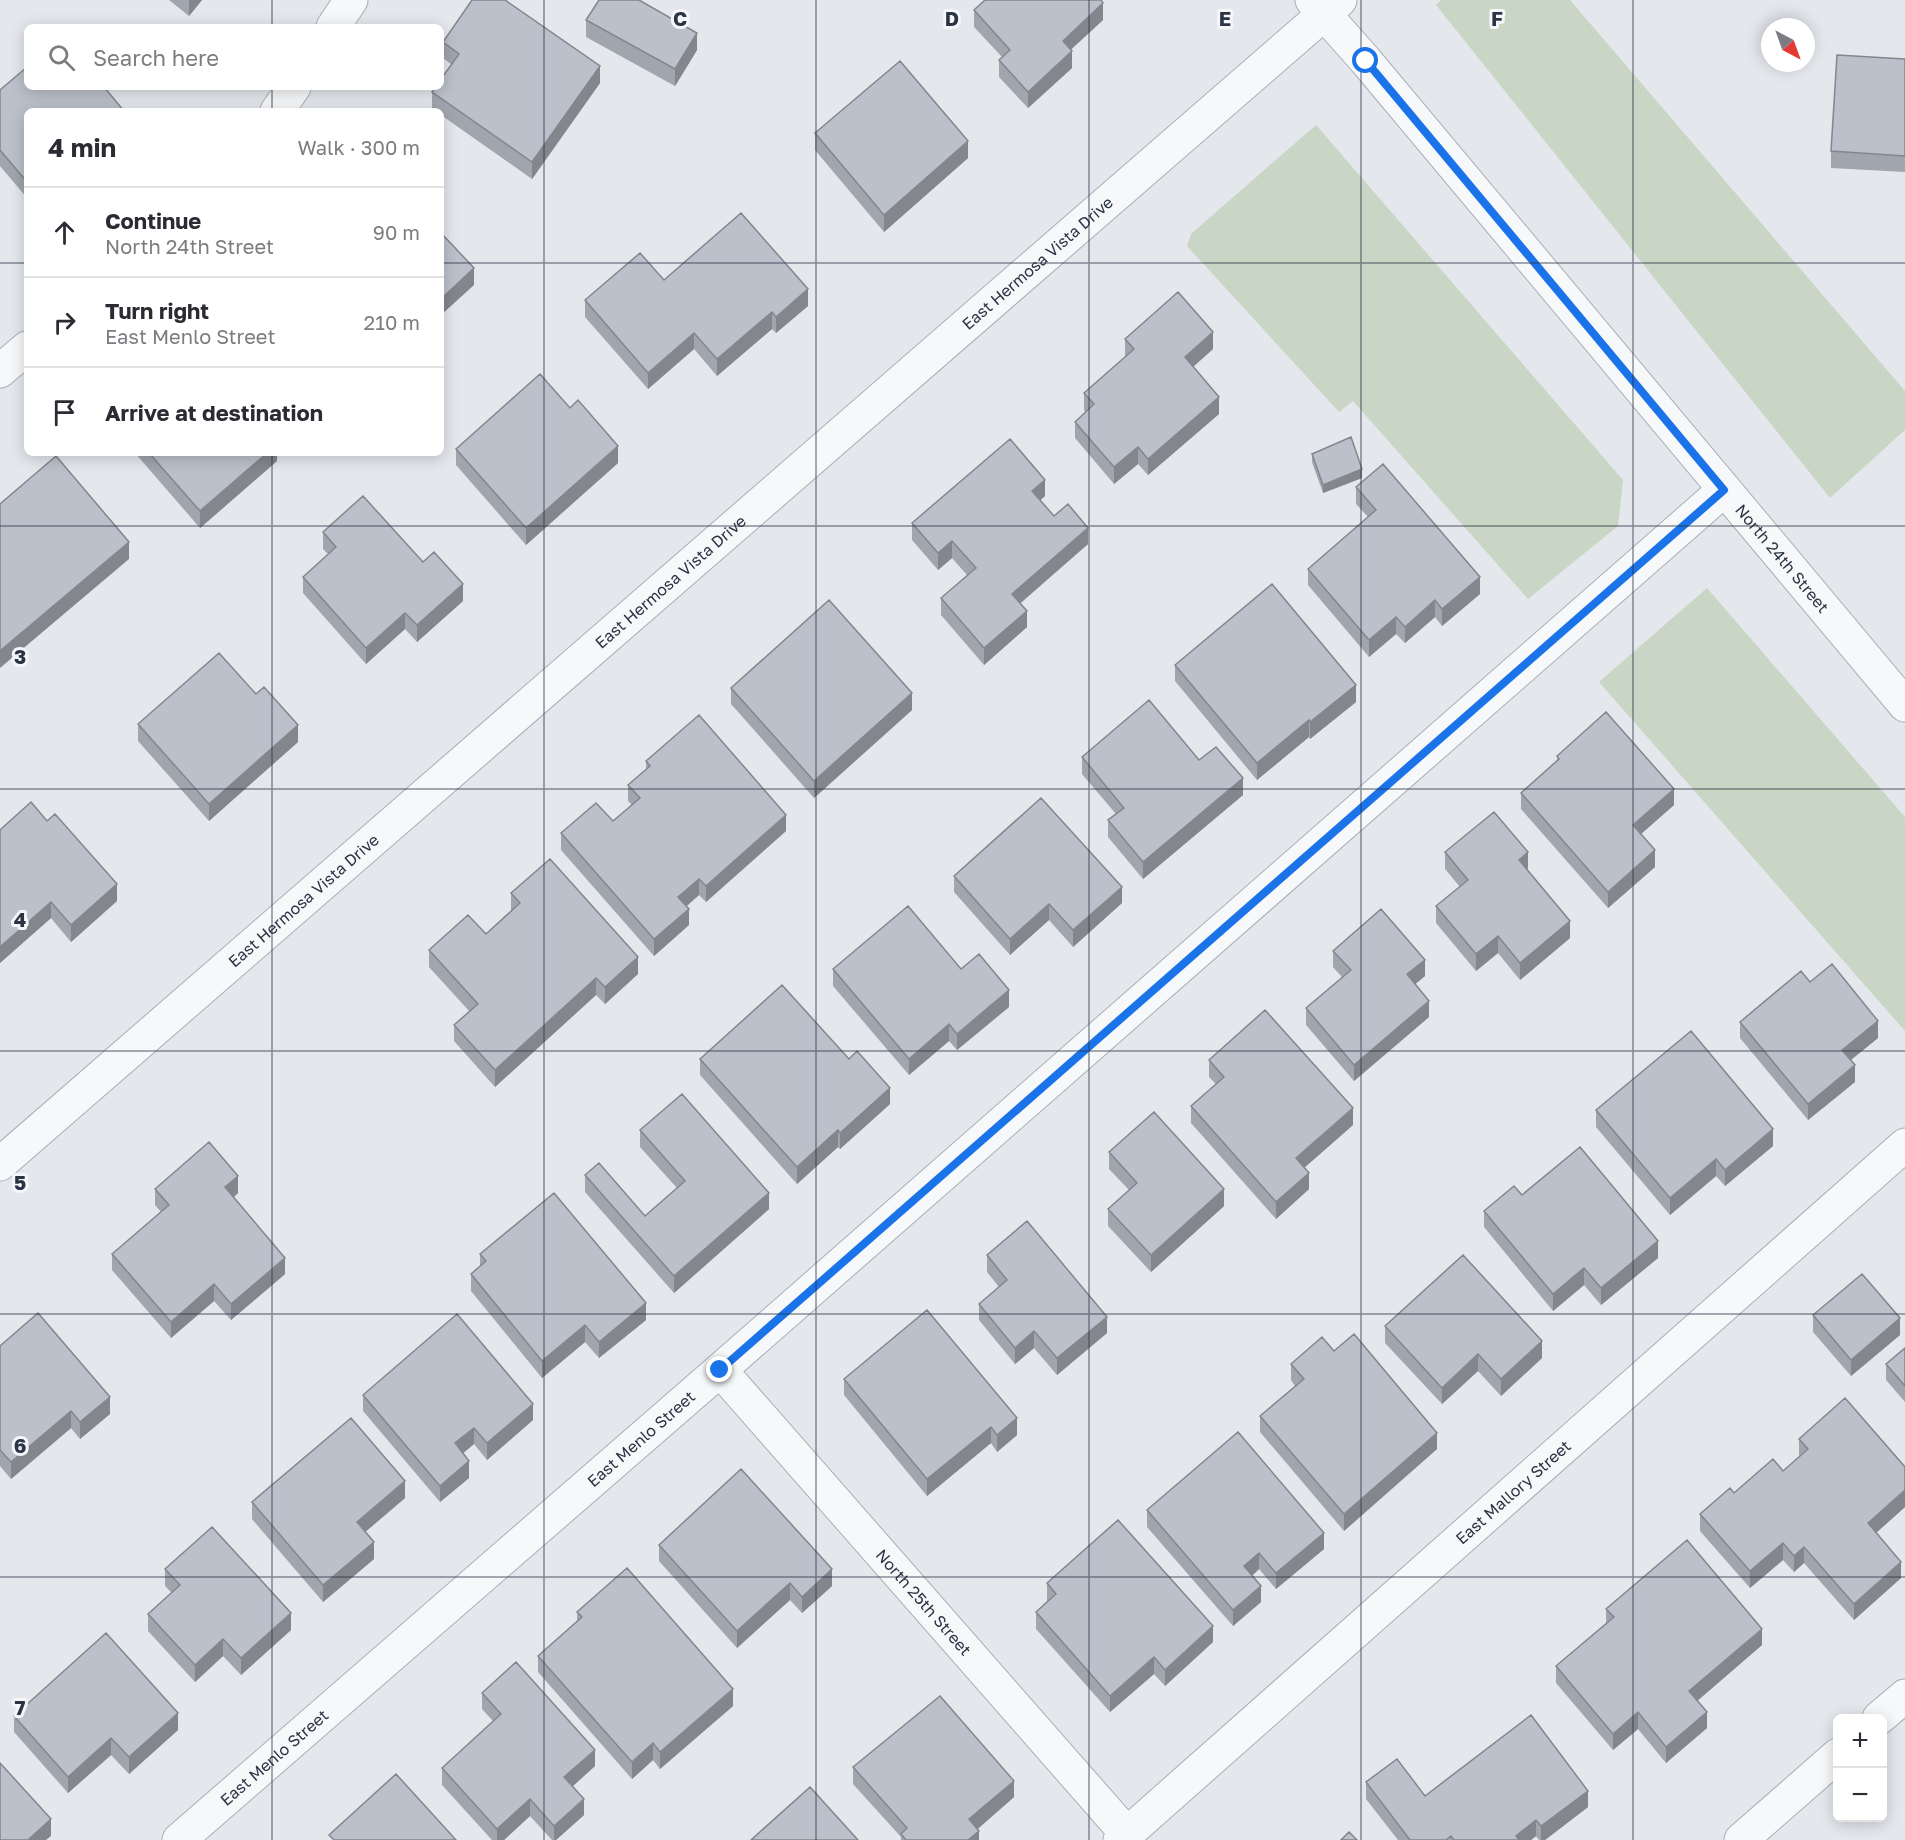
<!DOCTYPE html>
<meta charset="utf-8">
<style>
:root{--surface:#fff;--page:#f7f7f7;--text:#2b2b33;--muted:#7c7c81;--line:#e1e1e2}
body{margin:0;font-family:"Golos Text",sans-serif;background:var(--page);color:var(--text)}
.controls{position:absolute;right:18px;bottom:18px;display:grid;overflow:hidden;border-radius:9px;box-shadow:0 3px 15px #0003}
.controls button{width:54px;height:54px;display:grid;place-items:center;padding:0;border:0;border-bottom:2px solid var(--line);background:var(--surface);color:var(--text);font:30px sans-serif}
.compass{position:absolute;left:1761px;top:18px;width:54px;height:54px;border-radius:50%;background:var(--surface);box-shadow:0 3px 15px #0003;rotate:139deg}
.stop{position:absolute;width:18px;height:18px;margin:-14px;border:4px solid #1a73e8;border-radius:50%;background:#fff}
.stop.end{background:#1a73e8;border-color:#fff;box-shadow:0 2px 6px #0008}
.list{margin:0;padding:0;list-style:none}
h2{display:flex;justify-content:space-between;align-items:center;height:78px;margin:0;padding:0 24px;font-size:26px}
h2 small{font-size:20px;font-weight:400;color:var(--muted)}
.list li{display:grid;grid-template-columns:39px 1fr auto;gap:18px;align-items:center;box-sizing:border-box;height:90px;padding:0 24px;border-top:2px solid var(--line)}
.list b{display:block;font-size:22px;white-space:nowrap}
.list p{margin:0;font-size:20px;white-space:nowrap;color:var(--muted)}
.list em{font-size:20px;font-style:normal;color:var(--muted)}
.icon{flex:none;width:33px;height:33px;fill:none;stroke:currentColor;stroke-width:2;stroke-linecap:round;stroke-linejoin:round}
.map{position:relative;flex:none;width:1905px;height:1840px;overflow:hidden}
.search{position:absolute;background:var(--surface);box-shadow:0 3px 15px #0003;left:24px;top:24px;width:420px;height:66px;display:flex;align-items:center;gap:15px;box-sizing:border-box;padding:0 21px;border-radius:9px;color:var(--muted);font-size:22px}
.panel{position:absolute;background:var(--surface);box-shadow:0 3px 15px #0003;left:24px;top:108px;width:420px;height:348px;border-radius:9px}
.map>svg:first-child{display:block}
.green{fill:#c9d6c5}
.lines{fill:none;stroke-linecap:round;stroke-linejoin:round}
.minor-casing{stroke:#a9aeb7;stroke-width:35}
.tertiary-casing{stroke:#a9aeb7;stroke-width:35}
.minor{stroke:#f7f8fa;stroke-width:33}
.tertiary{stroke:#f7f8fa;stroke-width:33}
.wall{fill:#a1a5ae}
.shaded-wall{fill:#83868d}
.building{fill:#bbc0ca;stroke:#83868d;stroke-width:1.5}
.route{stroke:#1a73e8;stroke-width:8}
.grid{fill:none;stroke:#2b3445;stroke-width:1.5;stroke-opacity:0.55}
.labels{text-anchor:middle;stroke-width:6;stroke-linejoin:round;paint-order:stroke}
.street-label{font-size:16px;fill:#2b3445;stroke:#f4f6f9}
.grid-label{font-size:20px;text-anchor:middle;font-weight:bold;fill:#2b3445;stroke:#f4f6f9;stroke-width:6;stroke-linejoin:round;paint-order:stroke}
</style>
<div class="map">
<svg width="1905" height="1840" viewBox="0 0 1905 1840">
<rect width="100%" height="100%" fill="#e4e7ec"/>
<!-- green -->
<path class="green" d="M1441,0H1570L1905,391V430L1830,498L1436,5Z
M1316,125L1623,480L1618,526L1528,599L1353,401L1339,412L1187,246L1191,234Z
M1707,588L1905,817V1031L1599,682Z"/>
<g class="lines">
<defs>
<g id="minor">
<path d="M333,27L351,0"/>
<path d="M277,111L294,87"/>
<path d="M0,371L27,348"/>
<path id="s1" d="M720,1370L1127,1834"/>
<path d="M1879,1718L1905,1696"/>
<path id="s2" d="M179,1840L720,1370L1724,490"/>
<path id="s3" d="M1120,1840L1905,1145"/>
<path d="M1741,1840L1838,1755"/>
</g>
<g id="tertiary">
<path id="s4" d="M1312,0L1366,61L1905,705"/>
<path id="s5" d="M0,1164L1340,0"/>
</g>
</defs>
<!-- minor casing -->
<use href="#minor" class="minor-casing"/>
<!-- tertiary casing -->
<use href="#tertiary" class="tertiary-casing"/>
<!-- minor -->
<use href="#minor" class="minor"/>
<!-- tertiary -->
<use href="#tertiary" class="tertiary"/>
</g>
<!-- wall -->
<path class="wall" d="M169,0H202L189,16Z
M974,10L1103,20L1071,49L1072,68L1028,108L999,77V60L1002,57L974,27Z
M586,20L697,50L675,86L586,37Z
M443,42L600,83L532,179L441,115V111H435L432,109V92L452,65L443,58Z
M1905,59V172L1831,168V151Z
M0,90L27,111V198L0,166Z
M815,133L968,158L884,232L815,150Z
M664,280L808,306L776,333L772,329L717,376L694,349L648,389L585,317V300Z
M1125,339L1213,349L1193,367L1219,414L1148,475L1138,464L1114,484L1075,438V422L1086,412L1084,410V393L1125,357Z
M456,449L618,463L526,545L456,465Z
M135,453H277V461L200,528Z
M1312,454L1362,478L1323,493L1312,462Z
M1356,487L1480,594L1442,626L1435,617L1405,643L1396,634L1369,657L1308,585V569L1368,517L1356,504Z
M1045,496L1040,500L1054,516L1088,544L1021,603L1027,627L984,665L941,615V598L967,575L952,558L938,570L912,540V523Z
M323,532L423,562L463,601L417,642L405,629L366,664L303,593V577L328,554L323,549Z
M1175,665L1356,702L1310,739L1309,737L1257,780L1175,681Z
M731,688L912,710L814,798L731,704Z
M138,724L298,742L209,821L138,741Z
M1557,756L1674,805L1641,834L1655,867L1608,908L1521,809V793L1557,761Z
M1082,757L1199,760L1243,795L1143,879L1108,837V820L1116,814L1082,774Z
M646,761L786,831L706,902L699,895L687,906L689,925L654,956L561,850V833L613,821L632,805L628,801V785L646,769Z
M0,830L117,901L71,942L51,918L0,963Z
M1445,852L1528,868L1527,870L1570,938L1520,980L1498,953L1476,971L1436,923V906L1460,887L1445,869Z
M954,876L1122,903L1073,947L1049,920L1010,955L954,892Z
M511,893L638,974L605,1004L596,995L495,1087L454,1041V1025L470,1012L429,967V950L486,934L512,911L511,910Z
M1333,951L1425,976L1415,984L1429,1017L1354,1081L1306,1025V1008L1342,977L1333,967Z
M833,969H961L1009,1007L957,1050L949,1041L909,1075L833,986Z
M1810,982L1878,1038L1851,1060L1855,1082L1808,1120L1740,1038V1022Z
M700,1059L890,1104L840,1149L838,1147L797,1184L700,1075Z
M1209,1060L1353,1125L1305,1167L1309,1189L1276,1219L1191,1123V1106L1216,1084L1209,1077Z
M1596,1110L1773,1146L1725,1186L1716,1176L1670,1215L1596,1127Z
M640,1130L769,1209L674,1293L585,1192V1175L645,1216L677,1188L640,1147Z
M1109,1152L1224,1206L1151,1272L1108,1226V1209L1129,1190L1109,1169Z
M155,1189L238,1193L234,1197L285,1274L231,1320L214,1301L171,1338L112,1270V1254L161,1212L155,1205Z
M1522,1195L1658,1258L1601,1305L1584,1285L1553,1311L1484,1227V1211Z
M480,1254L646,1320L599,1358L585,1342L542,1378L471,1291V1274L480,1266Z
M987,1255L1107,1333L1057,1375L1034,1348L1015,1364L979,1320V1304L999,1287L987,1272Z
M1813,1315L1900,1335L1851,1376L1813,1332Z
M1385,1326L1542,1358L1501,1396L1478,1371L1442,1404L1385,1343Z
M0,1346L110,1414L80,1439L71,1428L11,1479L0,1466Z
M1905,1348V1402L1886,1380V1364Z
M1291,1364L1437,1449L1344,1531L1260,1432V1416L1295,1386L1291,1380Z
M844,1379L1017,1435L997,1452L991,1443L927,1496L844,1395Z
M363,1395L533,1420L487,1460L474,1444L463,1453L469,1478L440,1502L363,1411Z
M1799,1439L1905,1467V1507L1876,1533L1901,1578L1854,1620L1804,1563L1794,1572L1783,1560L1750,1588L1700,1531V1514L1734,1493L1783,1471L1800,1456L1799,1455Z
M405,1498L365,1532L374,1559L323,1602L252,1519V1502Z
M1147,1510L1324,1549L1276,1589L1259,1569L1252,1576L1261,1602L1233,1626L1147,1527Z
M659,1545L832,1586L802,1613L790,1600L737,1648L659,1561Z
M165,1569L291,1630L241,1675L223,1656L195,1682L148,1631V1614L172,1593L165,1586Z
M1047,1583L1213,1642L1165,1686L1154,1674L1110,1712L1036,1629V1612L1047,1601Z
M1606,1609L1762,1645L1697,1701L1707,1728L1666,1763L1638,1729L1613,1750L1556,1683V1666L1606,1623Z
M577,1612L733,1706L660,1769L653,1760L632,1779L538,1672V1656L577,1621Z
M482,1693L595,1766L573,1786L584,1815L556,1840H552L530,1816L504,1840H492L442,1785V1768L493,1721L482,1709Z
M14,1716L178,1730L129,1774L111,1755L68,1793L14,1732Z
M853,1767L1014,1797L978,1829L979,1840H901V1837L853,1784Z
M1366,1782L1425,1796L1588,1807L1545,1840H1539L1536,1836L1531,1840H1398L1366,1799Z"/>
<!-- shaded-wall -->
<path class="shaded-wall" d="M189,0H202L189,16Z
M1103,3V20L1063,57V41Z
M697,33V50L675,86V69Z
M1072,51V68L1028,108V92Z
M600,66V83L532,179V162Z
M968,141V158L884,232V215Z
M474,268V285L441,315V299Z
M808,289V306L776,333V317Z
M772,312V329L717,376V359Z
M1213,332V349L1185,374V357Z
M694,333V349L648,389V373Z
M1219,397V414L1148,475V459Z
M618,446V463L526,545V528Z
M1138,447V464L1114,484V467Z
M267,453H277V461L200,528V511Z
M1362,469V478L1323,493V485Z
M1045,480V496L1032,508V491Z
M1088,528V544L1012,610V594Z
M952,541V558L938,570V553Z
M129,542V559L0,668V651Z
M1480,577V594L1442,626V609Z
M463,584V601L417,642V625Z
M1435,600V617L1405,643V627Z
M1027,611V627L984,665V648Z
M405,613V629L366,664V648Z
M1396,617V634L1369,657V640Z
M1356,685V702L1310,739V722Z
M912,693V710L814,798V781Z
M1309,720V737L1257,780V763Z
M298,725V742L209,821V804Z
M1243,778V795L1143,879V862Z
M1674,789V805L1633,841V825Z
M786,815V831L706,902V886Z
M1655,850V867L1608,908V892Z
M1528,852V868L1519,877V860Z
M699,879V895L678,913V897Z
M117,884V901L71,942V925Z
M1122,887V903L1073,947V930Z
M51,902V918L0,963V947Z
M1049,904V920L1010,955V939Z
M689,909V925L654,956V939Z
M1570,921V938L1520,980V963Z
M1498,936V953L1476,971V954Z
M638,957V974L605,1004V987Z
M1425,960V976L1407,991V974Z
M596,978V995L495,1087V1070Z
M1009,990V1007L957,1050V1034Z
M1429,1001V1017L1354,1081V1065Z
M1878,1021V1038L1842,1067V1050Z
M949,1024V1041L909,1075V1059Z
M1855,1065V1082L1808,1120V1104Z
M890,1088V1104L840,1149V1133Z
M1353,1108V1125L1296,1175V1158Z
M1773,1129V1146L1725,1186V1170Z
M838,1130V1147L797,1184V1167Z
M1716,1159V1176L1670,1215V1198Z
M1309,1173V1189L1276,1219V1202Z
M238,1176V1193L225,1204V1187Z
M1224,1189V1206L1151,1272V1255Z
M769,1193V1209L674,1293V1276Z
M1658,1241V1258L1601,1305V1288Z
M285,1258V1274L231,1320V1304Z
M1584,1268V1285L1553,1311V1294Z
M214,1284V1301L171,1338V1322Z
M646,1303V1320L599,1358V1342Z
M1107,1317V1333L1057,1375V1358Z
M1900,1318V1335L1851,1376V1360Z
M585,1325V1342L542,1378V1361Z
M1034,1331V1348L1015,1364V1348Z
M1542,1341V1358L1501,1396V1379Z
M1478,1354V1371L1442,1404V1388Z
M110,1397V1414L80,1439V1422Z
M533,1404V1420L487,1460V1443Z
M71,1411V1428L11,1479V1462Z
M1017,1418V1435L997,1452V1435Z
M991,1427V1443L927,1496V1479Z
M474,1428V1444L455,1460V1443Z
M1437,1433V1449L1344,1531V1514Z
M469,1461V1478L440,1502V1486Z
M405,1481V1498L357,1539V1522Z
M1905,1490V1507L1868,1540V1523Z
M1324,1533V1549L1276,1589V1573Z
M374,1542V1559L323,1602V1585Z
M1783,1543V1560L1750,1588V1571Z
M1804,1547V1563L1794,1572V1556Z
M1259,1553V1569L1244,1583V1566Z
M1901,1562V1578L1854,1620V1604Z
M832,1569V1586L802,1613V1597Z
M790,1583V1600L737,1648V1631Z
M1261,1586V1602L1233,1626V1610Z
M291,1613V1630L241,1675V1658Z
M1213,1626V1642L1165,1686V1670Z
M1762,1629V1645L1689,1708V1691Z
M223,1639V1656L195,1682V1665Z
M1154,1657V1674L1110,1712V1696Z
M733,1689V1706L660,1769V1752Z
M1638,1712V1729L1613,1750V1734Z
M1707,1712V1728L1666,1763V1747Z
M178,1713V1730L129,1774V1757Z
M111,1738V1755L68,1793V1777Z
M653,1743V1760L632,1779V1762Z
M595,1750V1766L564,1794V1777Z
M1014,1781V1797L969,1836V1819Z
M1588,1791V1807L1545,1840H1541V1826Z
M530,1799V1816L504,1840H497V1829Z
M584,1799V1815L556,1840H554V1826Z
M51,1819V1836L46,1840H28Z
M1536,1820V1836L1531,1840H1516V1836Z
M979,1831V1840H968Z"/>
<!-- building -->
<path class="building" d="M472,0H505L600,66L532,162L432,92L436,87H441V79L459,54L443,42Z
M599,0H639L697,33L675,69L586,20Z
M985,0H1101L1103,3L1063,41L1072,51L1028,92L999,60L1010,50L974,10Z
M1837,55L1905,59V156L1831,151Z
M900,61L968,141L884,215L815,133Z
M27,67V87H104L124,111H27V182L0,150V90Z
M741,213L808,289L776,317L772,312L717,359L694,333L648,373L585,300L640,253L664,280Z
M441,233L474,268L441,299Z
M1178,292L1213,332L1185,357L1219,397L1148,459L1138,447L1114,467L1075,422L1094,404L1084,393L1134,349L1125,339Z
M540,374L570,408L578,400L618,446L526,528L456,449Z
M1351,437L1362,469L1323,485L1312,454Z
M1010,439L1045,480L1032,491L1054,516L1068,504L1088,528L1012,594L1027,611L984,648L941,598L976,568L952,541L938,553L912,523Z
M149,453H267L200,511Z
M56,456L129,542L0,651V504Z
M1383,464L1480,577L1442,609L1435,600L1405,627L1396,617L1369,640L1308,569L1376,510L1356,487Z
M363,496L423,562L434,552L463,584L417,625L405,613L366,648L303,577L336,547L323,532Z
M1272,584L1356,685L1310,722L1309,720L1257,763L1175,665Z
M829,600L912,693L814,781L731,688Z
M219,653L256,694L264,687L298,725L209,804L138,724Z
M1149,700L1199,760L1216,747L1243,778L1143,862L1108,820L1124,808L1082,757Z
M1606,712L1674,789L1633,825L1655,850L1608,892L1521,793L1559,759L1557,756Z
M699,715L786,815L706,886L699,879L678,897L689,909L654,939L561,833L596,803L613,821L640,798L628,785L650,766L646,761Z
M1041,798L1122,887L1073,930L1049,904L1010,939L954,876Z
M31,802L47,821L55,814L117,884L71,925L51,902L0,947V830Z
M1494,812L1528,852L1519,860L1570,921L1520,963L1498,936L1476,954L1436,906L1468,880L1445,852Z
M550,859L638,957L605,987L596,978L495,1070L454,1025L478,1004L429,950L468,915L486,934L520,903L511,893Z
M908,906L961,969L979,954L1009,990L957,1034L949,1024L909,1059L833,969Z
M1381,909L1425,960L1407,974L1429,1001L1354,1065L1306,1008L1351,970L1333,951Z
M1832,964L1878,1021L1842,1050L1855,1065L1808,1104L1740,1022L1801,971L1810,982Z
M782,985L849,1059L857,1051L890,1088L840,1133L838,1130L797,1167L700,1059Z
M1265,1010L1353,1108L1296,1158L1309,1173L1276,1202L1191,1106L1224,1077L1209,1060Z
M1691,1031L1773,1129L1725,1170L1716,1159L1670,1198L1596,1110Z
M682,1094L769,1193L674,1276L585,1175L599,1163L645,1216L685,1181L640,1130Z
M1154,1112L1224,1189L1151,1255L1108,1209L1137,1183L1109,1152Z
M209,1142L238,1176L225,1187L285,1258L231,1304L214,1284L171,1322L112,1254L169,1205L155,1189Z
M1580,1147L1658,1241L1601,1288L1584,1268L1553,1294L1484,1211L1514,1186L1522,1195Z
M554,1193L646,1303L599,1342L585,1325L542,1361L471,1274L486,1261L480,1254Z
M1027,1221L1107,1317L1057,1358L1034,1331L1015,1348L979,1304L1007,1280L987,1255Z
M1463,1255L1542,1341L1501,1379L1478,1354L1442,1388L1385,1326Z
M1862,1274L1900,1318L1851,1360L1813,1315Z
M927,1310L1017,1418L997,1435L991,1427L927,1479L844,1379Z
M38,1313L110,1397L80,1422L71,1411L11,1462L0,1450V1346Z
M457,1314L533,1404L487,1443L474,1428L455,1443L469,1461L440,1486L363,1395Z
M1354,1334L1437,1433L1344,1514L1260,1416L1304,1379L1291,1364L1322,1337L1334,1351Z
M1905,1348V1386L1886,1364Z
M1845,1398L1905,1467V1490L1868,1523L1901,1562L1854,1604L1804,1547L1794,1556L1783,1543L1750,1571L1700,1514L1730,1488L1734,1493L1773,1459L1783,1471L1808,1449L1799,1439Z
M351,1418L405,1481L357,1522L374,1542L323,1585L252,1502Z
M1238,1432L1324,1533L1276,1573L1259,1553L1244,1566L1261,1586L1233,1610L1147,1510Z
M741,1469L832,1569L802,1597L790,1583L737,1631L659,1545Z
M1118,1520L1213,1626L1165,1670L1154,1657L1110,1696L1036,1612L1056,1594L1047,1583Z
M212,1527L291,1613L241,1658L223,1639L195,1665L148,1614L180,1585L165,1569Z
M1687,1540L1762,1629L1689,1691L1707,1712L1666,1747L1638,1712L1613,1734L1556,1666L1614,1617L1606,1609Z
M627,1568L733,1689L660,1752L653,1743L632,1762L538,1656L582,1617L577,1612Z
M106,1633L178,1713L129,1757L111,1738L68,1777L14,1716Z
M516,1662L595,1750L564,1777L584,1799L554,1826L530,1799L497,1829L442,1768L501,1714L482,1693Z
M940,1696L1014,1781L969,1819L979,1831L968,1840H906L901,1834L907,1828L853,1767Z
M1531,1715L1588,1791L1541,1826L1536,1820L1516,1836L1519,1840H1454L1451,1836L1446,1840H1410L1366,1782L1397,1759L1425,1796Z
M0,1763L51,1819L28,1840H0Z
M396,1774L456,1840H334L329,1835Z
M810,1787L858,1840H751Z
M1349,1832L1357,1840H1341Z"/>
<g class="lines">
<!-- route -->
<path class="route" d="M720,1370L1724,490L1366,61"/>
</g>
<!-- grid -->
<path class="grid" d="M272,0V27M544,0V1840M816,0V1840M1089,0V1840M1361,0V1840M1633,0V1840M272,87V111M0,263H27M441,263H1905M272,453V1840M0,526H1905M0,789H1905M0,1051H1905M0,1314H1905M0,1577H1905"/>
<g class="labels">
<!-- street labels -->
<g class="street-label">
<text dy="6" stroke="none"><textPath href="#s5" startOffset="1374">East Hermosa Vista Drive</textPath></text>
<text dy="6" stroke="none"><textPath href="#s4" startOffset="730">North 24th Street</textPath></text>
<text dy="6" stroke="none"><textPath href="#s5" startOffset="888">East Hermosa Vista Drive</textPath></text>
<text dy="6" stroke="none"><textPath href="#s5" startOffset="402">East Hermosa Vista Drive</textPath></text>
<text dy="6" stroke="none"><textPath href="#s2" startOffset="612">East Menlo Street</textPath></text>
<text dy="6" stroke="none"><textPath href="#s3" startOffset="525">East Mallory Street</textPath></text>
<text dy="6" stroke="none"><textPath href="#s1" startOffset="309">North 25th Street</textPath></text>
<text dy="6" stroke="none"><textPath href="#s2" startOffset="126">East Menlo Street</textPath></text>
</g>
</g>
<g class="grid-label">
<text x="680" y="26">C</text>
<text x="952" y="26">D</text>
<text x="1225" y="26">E</text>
<text x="1497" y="26">F</text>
<text x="20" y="664">3</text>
<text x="20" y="927">4</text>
<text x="20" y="1190">5</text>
<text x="20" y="1453">6</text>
<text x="20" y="1715">7</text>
</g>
</svg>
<div class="controls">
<button>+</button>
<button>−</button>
</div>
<svg class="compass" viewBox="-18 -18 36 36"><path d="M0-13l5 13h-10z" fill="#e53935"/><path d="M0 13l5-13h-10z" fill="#7c7c81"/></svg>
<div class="stop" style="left:1366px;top:61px"></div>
<div class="stop end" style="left:720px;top:1370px"></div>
<div class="search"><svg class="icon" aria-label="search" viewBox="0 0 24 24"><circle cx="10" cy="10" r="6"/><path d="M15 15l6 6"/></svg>Search here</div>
<section class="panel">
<h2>4 min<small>Walk · 300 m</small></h2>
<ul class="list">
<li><svg class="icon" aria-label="ahead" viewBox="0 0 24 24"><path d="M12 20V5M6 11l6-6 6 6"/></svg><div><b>Continue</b><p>North 24th Street</p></div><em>90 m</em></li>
<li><svg class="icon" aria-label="right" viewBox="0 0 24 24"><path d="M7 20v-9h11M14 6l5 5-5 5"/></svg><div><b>Turn right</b><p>East Menlo Street</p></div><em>210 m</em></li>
<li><svg class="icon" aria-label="arrive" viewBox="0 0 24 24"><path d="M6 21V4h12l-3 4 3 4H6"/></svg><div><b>Arrive at destination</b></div></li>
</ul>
</section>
</div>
